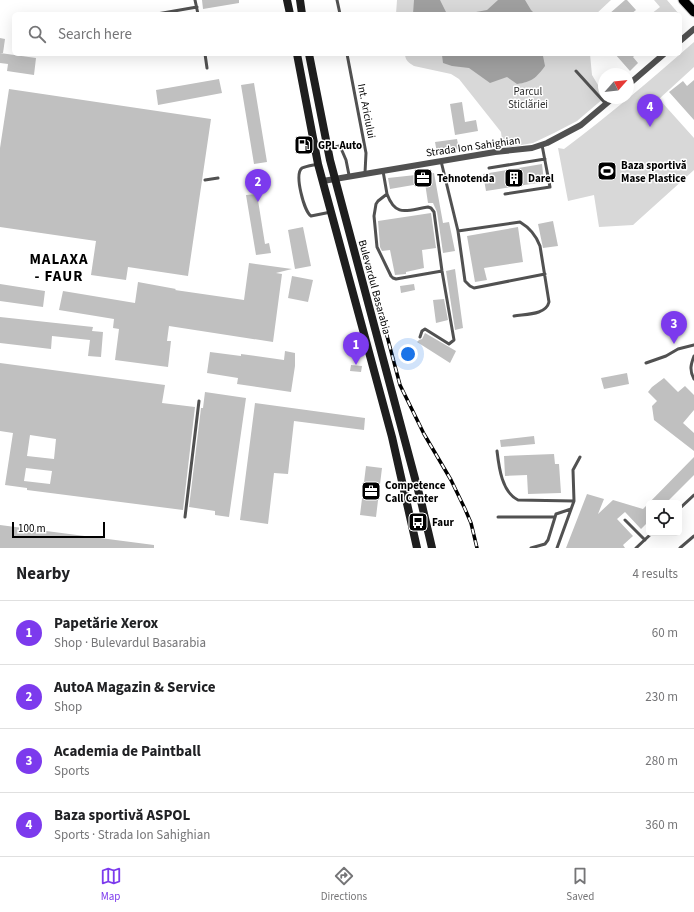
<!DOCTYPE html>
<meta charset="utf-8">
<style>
:root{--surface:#fff;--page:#f6f6f6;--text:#202124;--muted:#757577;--line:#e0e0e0;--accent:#7c3aed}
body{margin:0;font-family:"Source Sans 3",sans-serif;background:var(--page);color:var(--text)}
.controls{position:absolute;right:12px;bottom:12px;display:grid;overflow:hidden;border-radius:6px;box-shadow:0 4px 16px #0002}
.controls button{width:36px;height:36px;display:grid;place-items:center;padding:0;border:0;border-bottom:1px solid var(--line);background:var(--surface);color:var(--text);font:20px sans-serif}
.compass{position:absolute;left:598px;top:68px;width:36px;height:36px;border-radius:50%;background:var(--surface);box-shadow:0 4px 16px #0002;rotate:63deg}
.scale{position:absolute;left:12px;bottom:10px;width:93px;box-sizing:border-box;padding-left:4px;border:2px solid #000;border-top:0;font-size:11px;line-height:14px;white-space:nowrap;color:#000;-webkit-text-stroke:3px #fff;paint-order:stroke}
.you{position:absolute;left:408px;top:354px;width:14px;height:14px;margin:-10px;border:3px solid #fff;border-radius:50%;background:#1a73e8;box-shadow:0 0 0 6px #1a73e833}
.badge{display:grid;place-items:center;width:26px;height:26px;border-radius:50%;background:var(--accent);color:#fff;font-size:13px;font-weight:700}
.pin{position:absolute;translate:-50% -33px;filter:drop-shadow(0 1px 2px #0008)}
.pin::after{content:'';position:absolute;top:21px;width:14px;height:12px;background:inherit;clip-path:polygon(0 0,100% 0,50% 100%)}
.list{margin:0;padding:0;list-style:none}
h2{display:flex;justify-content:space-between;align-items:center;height:52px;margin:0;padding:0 16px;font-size:17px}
h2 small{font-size:13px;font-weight:400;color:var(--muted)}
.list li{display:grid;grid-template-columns:26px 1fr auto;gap:12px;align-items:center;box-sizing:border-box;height:64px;padding:0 16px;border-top:1px solid var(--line)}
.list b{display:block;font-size:15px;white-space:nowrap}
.list p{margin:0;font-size:13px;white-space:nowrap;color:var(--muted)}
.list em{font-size:13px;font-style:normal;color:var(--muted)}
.icon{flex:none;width:22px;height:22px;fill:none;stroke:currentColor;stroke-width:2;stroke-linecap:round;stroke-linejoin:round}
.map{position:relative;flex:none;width:694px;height:548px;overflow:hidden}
.search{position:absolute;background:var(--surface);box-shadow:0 4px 16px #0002;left:12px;right:12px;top:12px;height:44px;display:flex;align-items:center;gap:10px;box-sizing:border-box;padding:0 14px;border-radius:6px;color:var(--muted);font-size:15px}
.sheet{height:308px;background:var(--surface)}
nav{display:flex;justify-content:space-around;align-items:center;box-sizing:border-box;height:56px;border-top:1px solid var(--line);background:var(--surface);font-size:11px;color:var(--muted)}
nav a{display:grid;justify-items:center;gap:2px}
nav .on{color:var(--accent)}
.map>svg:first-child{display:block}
.green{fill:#d8d8d8}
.water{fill:#9f9f9f}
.building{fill:#c0c0c0;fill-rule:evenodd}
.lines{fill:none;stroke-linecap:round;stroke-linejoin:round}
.primary-casing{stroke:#dbdbdb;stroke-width:11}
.lane{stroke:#515151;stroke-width:3}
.street{stroke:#515151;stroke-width:6}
.secondary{stroke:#1e1e1e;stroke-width:8}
.primary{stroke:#000;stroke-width:9}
.rail-casing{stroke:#000;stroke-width:3.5}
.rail{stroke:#fff;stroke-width:2;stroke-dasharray:6;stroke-linecap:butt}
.labels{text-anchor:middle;stroke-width:3;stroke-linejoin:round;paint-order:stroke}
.park-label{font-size:11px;fill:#2f2f2f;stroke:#fff}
.street-label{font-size:11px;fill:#000;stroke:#fff}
.poi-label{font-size:11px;font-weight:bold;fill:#000;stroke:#fff;text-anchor:start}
.district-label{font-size:15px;font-weight:bold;letter-spacing:1px;fill:#000;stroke:#fff}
</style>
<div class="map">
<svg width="694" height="548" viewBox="0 0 694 548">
<rect width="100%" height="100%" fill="#fff"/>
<!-- green -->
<path class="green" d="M397,0H611L596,14H396Z
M654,0H667L679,14H651L660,7Z
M694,42V67L659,99L694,138V170L633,225L599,227L594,195L568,201L558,148L564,149C609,115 652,79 694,42Z
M405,54H590L592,75L604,95V98L577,121L554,133L533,143L503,148L501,132L459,79L451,74L414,66C409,63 405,60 405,54Z"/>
<!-- water -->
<path class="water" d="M414,0H440L447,14H413Z
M498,0H525L531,10L535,14H472L476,12L487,10Z
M438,54H544L543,56L545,66C536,78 532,82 517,84L507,77L490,83L469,68L452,66L443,63L442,55Z"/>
<!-- building -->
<path class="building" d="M202,0H239V3L203,9Z
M625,0H627L636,10L631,14H609Z
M0,38L5,39L3,53H0Z
M0,53L36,58L34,75L7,71L8,64L0,63Z
M615,54H636L633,57L638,63L630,71Z
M219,79L222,93L158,105L156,90Z
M694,80V120L669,92L683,81L687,86Z
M254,83L267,162L254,164L241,85Z
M9,89L211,119L188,276L128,267L126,280L91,275L96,241L0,227V148Z
M462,102L465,122L476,120L478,131L455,135L450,104Z
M457,139L459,149L437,153L435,142Z
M542,164L544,182L486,191L483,174Z
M434,173L443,223L449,222L455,251L443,253L437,212L433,203H428L425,183L390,189L388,178Z
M257,194L265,244L269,243L271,253L256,255L246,195Z
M431,213L436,248L422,250L424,268L406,272V274L395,275L390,250L382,251L380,247L378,221Z
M553,221L558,246L543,248L538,224Z
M303,227L311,266L295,269L288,230Z
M518,227L523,262L484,268L487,280L475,282L467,236Z
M249,263L292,269L276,273L282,274L273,342L169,326L167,341H171L168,367L115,360L119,329L113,328L114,319L59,310L63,291L135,303L138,282L176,289L175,290L244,300Z
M455,269L463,328L455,330L446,271Z
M292,276L313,280L308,302L288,298Z
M0,284L45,291L43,307L0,301Z
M414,284L415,290L401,293L400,286Z
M444,299L448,320L436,323L433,300Z
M0,317L93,327L92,331L103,332L101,357L88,356L90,340L52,336L51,349L0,343Z
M425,333L456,351L450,363L417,342L419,340L422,339Z
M285,351L295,353V366L291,392L237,384L238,378L207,373L210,352L241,356V354L284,360Z
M0,363L165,385L162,403L195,407L183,510L27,490V488L5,485L13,433L0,431ZM30,435L56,439L54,459L27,456ZM26,468L52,471L50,484L24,481Z
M351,365L362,366L361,372L350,371Z
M627,373L629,384L604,389L601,378Z
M664,378L678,392L685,386L694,395V410L683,423L694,433V451L654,420L652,406L657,401L648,392L652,387Z
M205,392L246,398L229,517L215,515V511L189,507L201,408H203Z
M255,403L365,418L364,430L294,421L288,474L274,473L268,524L240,520Z
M534,436L535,444L501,447L500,440Z
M554,454L555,464H559L561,493L528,494L527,475L505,476L504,456Z
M694,457V475L666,503H649V519L647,521L648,522L641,529L625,512L617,519L633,536L623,545L625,548H566L587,494L604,499L598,514L613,500L643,509Z
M366,466L382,468L376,517L360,515Z
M0,525L154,545V548H0Z"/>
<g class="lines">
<defs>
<path id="primary" d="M683,0L694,12"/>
</defs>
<!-- primary casing -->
<use href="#primary" class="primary-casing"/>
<!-- lane -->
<path class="lane" d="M195,0L198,14
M337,0L340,14
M157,14L197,7
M205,54L207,68
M347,54L366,153L365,173
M576,71L606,104
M328,148L340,146L346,160L349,175
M441,161L458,231L465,281L470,286L474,288L545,274
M318,164C314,165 306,166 302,168C294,174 304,211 311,216L331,212
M489,168L545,159
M383,171L387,194L378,201L376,204L374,216L377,247L391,276L393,278L396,279L442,271
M205,180L218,178
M387,194C396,218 407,210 428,207L431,208L434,212L442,271L454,340L449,344L425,329L422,331L420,337
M505,194L550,187L542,145
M458,231L520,222C530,228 536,235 540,246L549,302C546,315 526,314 514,316
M694,356C691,364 689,370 694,379
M646,363L666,356L678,349L694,345
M497,451C499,468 502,492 518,500L574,501
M679,509L694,495
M185,517L199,401
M498,517H554
M625,520L645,540
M531,548L545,544L548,540L556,514L571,509
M557,548L574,501L573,470L580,457
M636,548L652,533
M680,548L694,536"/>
<!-- street -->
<path class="street" d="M680,41L694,29
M628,85L664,54
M323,181L495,152L532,148L547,143L581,125L613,98"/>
<!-- secondary -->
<path class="secondary" d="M287,0L290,14
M300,0L302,14
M297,54L318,164L392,437L417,548
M309,54L330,160L421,501L432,548"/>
<!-- primary -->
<use href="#primary" class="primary"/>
<defs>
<path id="rail" d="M386,332L400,385L424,434L451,480L465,509L471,523L477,548"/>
</defs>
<!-- rail casing -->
<use href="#rail" class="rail-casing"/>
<!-- rail -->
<use href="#rail" class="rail"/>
</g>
<!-- icons -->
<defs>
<symbol id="fuel-square" viewBox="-11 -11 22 22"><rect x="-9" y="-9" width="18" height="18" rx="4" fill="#000" stroke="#fff"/><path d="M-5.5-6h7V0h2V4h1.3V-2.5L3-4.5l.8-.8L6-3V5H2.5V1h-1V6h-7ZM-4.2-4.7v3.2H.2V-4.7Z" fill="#fff"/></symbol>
<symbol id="stadium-square" viewBox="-11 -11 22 22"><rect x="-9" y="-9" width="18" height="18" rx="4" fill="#000" stroke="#fff"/><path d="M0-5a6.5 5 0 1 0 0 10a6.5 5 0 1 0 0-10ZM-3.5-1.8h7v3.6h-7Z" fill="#fff"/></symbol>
<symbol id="office-square" viewBox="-11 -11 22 22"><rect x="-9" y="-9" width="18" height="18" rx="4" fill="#000" stroke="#fff"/><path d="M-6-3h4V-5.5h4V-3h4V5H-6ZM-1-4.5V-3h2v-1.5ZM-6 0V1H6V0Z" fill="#fff"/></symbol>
<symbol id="building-square" viewBox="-11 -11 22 22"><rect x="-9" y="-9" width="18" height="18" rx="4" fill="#000" stroke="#fff"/><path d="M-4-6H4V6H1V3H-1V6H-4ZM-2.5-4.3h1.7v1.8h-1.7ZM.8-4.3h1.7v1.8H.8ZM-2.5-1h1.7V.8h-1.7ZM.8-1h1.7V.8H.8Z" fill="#fff"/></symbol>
<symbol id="bus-square" viewBox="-11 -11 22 22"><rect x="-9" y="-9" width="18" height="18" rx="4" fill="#000" stroke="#fff"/><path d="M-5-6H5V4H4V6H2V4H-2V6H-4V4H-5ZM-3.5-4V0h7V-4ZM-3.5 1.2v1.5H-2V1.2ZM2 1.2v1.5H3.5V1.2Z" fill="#fff"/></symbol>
</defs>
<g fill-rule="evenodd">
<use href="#fuel-square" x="293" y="134" width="22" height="22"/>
<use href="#stadium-square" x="596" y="160" width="22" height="22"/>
<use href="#office-square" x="412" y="167" width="22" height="22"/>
<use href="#building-square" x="503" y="167" width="22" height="22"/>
<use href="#office-square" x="360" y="480" width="22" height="22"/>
<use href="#bus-square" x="407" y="511" width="22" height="22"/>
</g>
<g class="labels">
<!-- park labels -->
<g class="park-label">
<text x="528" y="95">Parcul<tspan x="528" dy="13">Sticlăriei</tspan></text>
</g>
<!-- street labels -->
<g class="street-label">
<text transform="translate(367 111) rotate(79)" y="4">Int. Ariciului</text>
<text transform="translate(473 146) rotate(-8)" y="4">Strada Ion Sahighian</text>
<text transform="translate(375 287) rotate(75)" y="4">Bulevardul Basarabia</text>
</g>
<!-- poi labels -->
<g class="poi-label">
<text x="318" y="149">GPL Auto</text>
<text x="621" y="169">Baza sportivă<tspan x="621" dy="13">Mase Plastice</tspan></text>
<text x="437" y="182">Tehnotenda</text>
<text x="528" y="182">Darel</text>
<text x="385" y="489">Competence<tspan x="385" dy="13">Call Center</tspan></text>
<text x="432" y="526">Faur</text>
</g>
<!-- district labels -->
<g class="district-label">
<text x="59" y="264">MALAXA<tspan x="59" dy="17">- FAUR</tspan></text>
</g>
</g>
</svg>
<div class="controls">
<button><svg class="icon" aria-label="locate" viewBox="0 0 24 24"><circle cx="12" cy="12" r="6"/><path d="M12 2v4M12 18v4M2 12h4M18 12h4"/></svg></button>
</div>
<svg class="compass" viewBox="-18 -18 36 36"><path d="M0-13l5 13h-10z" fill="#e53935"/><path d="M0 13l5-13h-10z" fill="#757577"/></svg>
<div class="scale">100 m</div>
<div class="you"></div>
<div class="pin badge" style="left:356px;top:365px">1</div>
<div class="pin badge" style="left:258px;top:202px">2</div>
<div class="pin badge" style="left:674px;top:344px">3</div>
<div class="pin badge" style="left:650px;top:127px">4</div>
<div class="search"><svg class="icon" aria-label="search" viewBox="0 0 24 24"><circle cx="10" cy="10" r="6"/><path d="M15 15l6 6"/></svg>Search here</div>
</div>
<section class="sheet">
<h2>Nearby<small>4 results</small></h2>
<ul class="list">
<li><span class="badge">1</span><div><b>Papetărie Xerox</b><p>Shop · Bulevardul Basarabia</p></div><em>60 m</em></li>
<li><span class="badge">2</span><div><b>AutoA Magazin &amp; Service</b><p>Shop</p></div><em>230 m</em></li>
<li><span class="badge">3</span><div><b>Academia de Paintball</b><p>Sports</p></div><em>280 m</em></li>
<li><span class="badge">4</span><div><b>Baza sportivă ASPOL</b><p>Sports · Strada Ion Sahighian</p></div><em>360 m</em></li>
</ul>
</section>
<nav>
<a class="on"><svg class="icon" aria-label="map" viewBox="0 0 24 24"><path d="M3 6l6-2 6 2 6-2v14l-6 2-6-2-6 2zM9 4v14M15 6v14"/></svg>Map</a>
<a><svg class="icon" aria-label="directions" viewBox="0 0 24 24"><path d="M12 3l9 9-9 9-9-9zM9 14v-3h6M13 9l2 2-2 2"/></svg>Directions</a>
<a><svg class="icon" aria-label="saved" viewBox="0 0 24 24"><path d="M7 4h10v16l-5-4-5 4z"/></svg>Saved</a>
</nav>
